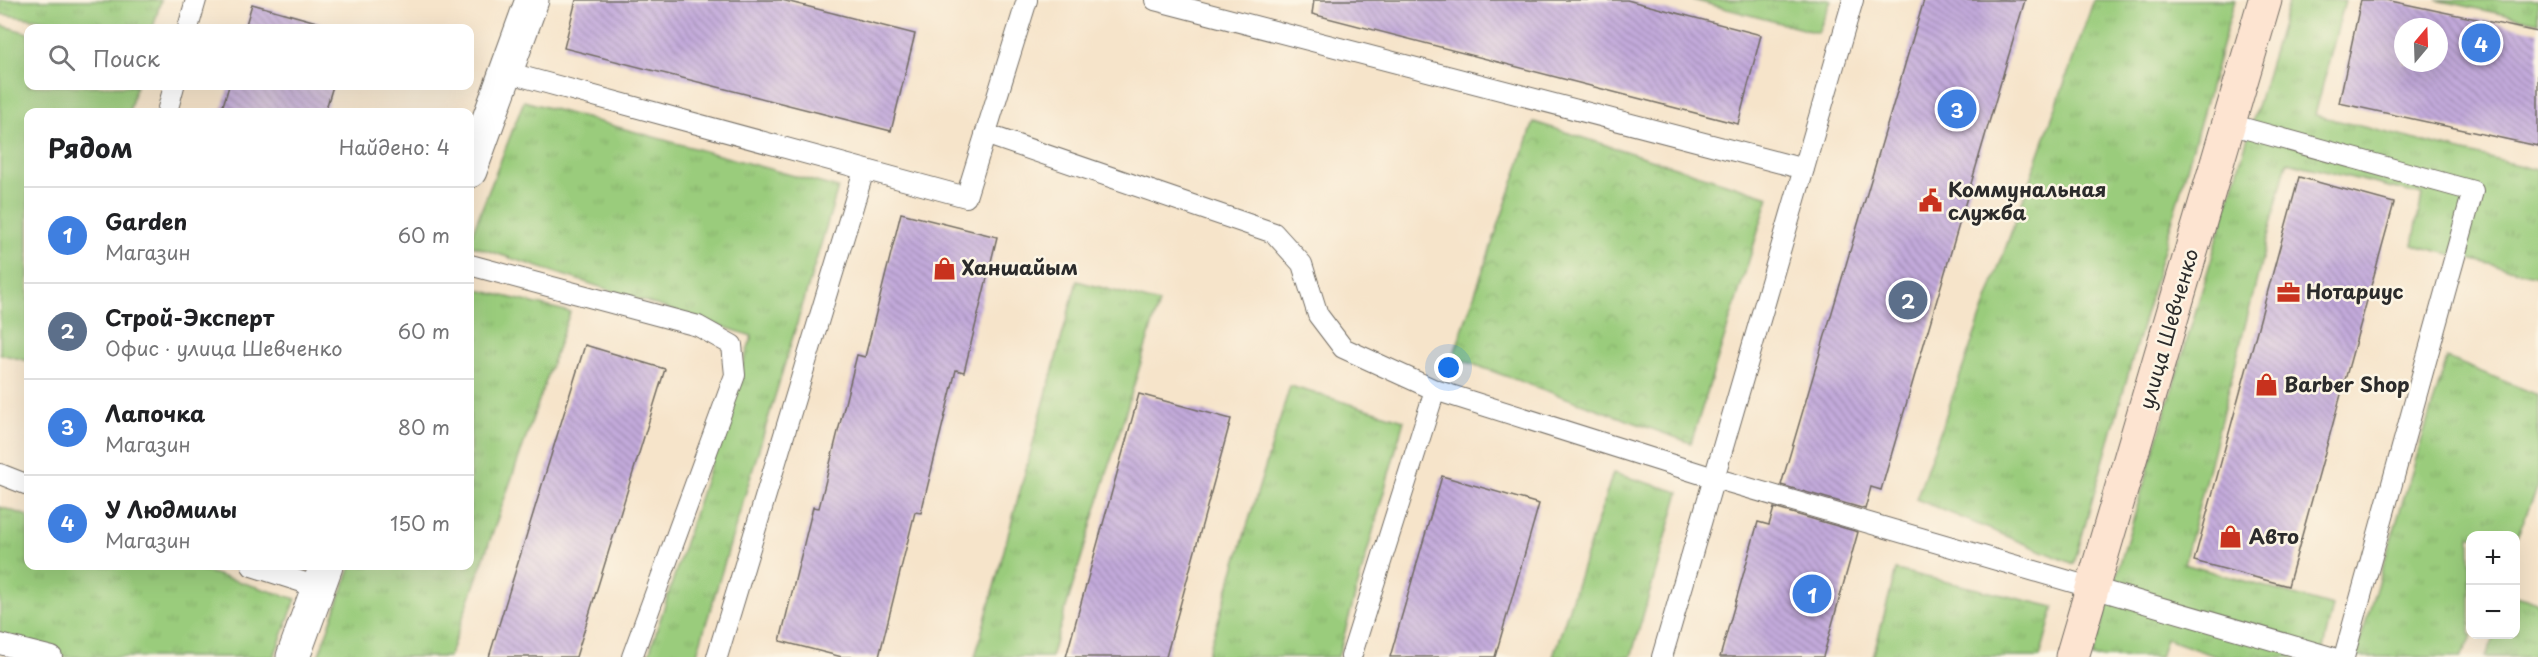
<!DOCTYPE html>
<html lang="ru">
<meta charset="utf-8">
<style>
:root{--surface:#fff;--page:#f6f6f6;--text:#202124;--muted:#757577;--line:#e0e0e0;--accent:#d93025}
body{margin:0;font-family:"Playpen Sans",sans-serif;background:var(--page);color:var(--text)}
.controls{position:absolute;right:18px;bottom:18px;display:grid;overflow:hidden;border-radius:12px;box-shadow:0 6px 24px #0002}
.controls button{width:54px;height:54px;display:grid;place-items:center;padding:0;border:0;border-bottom:2px solid var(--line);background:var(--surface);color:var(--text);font:30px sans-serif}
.compass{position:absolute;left:2394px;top:18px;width:54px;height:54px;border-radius:50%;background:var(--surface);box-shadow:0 6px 24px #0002;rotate:19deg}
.you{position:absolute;left:1449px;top:368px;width:21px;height:21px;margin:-15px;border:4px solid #fff;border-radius:50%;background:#1a73e8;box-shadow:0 0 0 9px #1a73e833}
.badge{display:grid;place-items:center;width:39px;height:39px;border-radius:50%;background:var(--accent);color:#fff;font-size:20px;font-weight:700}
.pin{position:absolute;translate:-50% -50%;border:3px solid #fff;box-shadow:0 2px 6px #0006}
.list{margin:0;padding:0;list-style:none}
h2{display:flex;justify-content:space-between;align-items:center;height:78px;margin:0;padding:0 24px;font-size:26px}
h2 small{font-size:20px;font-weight:400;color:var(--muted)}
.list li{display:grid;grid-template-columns:39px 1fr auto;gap:18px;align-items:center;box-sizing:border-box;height:96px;padding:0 24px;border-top:2px solid var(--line)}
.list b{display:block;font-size:22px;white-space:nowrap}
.list p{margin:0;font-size:20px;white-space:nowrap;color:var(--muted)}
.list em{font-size:20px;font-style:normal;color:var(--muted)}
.icon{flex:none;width:33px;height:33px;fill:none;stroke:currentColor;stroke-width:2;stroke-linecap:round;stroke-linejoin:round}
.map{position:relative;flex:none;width:2538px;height:657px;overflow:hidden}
.search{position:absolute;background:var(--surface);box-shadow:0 6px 24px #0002;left:24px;top:24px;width:450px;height:66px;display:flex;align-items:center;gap:15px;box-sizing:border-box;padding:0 21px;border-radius:12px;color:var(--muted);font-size:22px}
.panel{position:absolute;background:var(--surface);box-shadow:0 6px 24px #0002;left:24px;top:108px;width:450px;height:462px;border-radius:12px}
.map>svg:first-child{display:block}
.grass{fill:url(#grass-tufts);stroke:#627c54;stroke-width:1.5}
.park{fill:url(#park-crowns);stroke:#627c54;stroke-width:1.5}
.pitch{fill:#9acc7c;stroke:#627c54;stroke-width:1.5}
.building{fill:url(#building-back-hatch);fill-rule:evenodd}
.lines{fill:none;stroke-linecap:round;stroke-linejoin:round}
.lane-casing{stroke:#726c63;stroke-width:22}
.street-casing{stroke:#726c63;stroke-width:35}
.secondary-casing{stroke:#726c63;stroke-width:35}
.lane{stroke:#fff;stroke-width:20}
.street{stroke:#fff;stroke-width:33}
.secondary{stroke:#fde4d1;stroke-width:33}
.labels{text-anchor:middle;stroke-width:5;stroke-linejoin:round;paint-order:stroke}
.poi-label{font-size:20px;font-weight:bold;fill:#2b2b2b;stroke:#fcf5e5;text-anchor:start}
.street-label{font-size:20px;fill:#2b2b2b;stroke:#fcf5e5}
</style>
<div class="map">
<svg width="2538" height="657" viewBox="0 0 2538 657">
<defs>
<pattern id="grass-tufts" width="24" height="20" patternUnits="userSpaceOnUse" patternTransform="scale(1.5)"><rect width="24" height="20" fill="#9acc7c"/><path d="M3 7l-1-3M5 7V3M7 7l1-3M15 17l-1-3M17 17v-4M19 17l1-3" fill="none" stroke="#85af6b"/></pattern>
<pattern id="park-crowns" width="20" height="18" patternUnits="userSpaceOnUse" patternTransform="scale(1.5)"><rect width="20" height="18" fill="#9acc7c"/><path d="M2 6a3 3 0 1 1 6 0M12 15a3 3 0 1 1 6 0" fill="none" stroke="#85af6b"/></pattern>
<pattern id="building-back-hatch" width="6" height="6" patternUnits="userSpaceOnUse" patternTransform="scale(1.5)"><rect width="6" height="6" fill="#c3aadb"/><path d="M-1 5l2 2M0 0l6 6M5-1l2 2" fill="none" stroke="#9f8bb2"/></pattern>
</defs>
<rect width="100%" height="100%" fill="#fcf5e5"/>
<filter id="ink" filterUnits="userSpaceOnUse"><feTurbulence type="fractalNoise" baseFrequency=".0167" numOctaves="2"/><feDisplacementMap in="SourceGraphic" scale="12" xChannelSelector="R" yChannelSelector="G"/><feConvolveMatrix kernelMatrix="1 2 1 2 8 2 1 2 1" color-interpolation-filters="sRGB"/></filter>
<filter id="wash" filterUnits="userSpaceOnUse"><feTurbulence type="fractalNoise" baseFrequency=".008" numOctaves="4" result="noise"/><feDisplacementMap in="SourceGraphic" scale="24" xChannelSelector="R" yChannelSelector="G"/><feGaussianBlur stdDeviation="1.35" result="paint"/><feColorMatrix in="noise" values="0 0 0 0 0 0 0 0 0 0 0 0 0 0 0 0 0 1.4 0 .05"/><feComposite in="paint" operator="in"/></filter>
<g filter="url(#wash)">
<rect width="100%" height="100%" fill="#f6e4ca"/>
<!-- grass -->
<path class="grass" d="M0,0H161L153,28H97L0,14Z
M1693,0H1831L1818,33Z
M2094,0H2235L2074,564L1916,499Z
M2289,0H2345L2315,115L2538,170V276L2413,245L2422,195L2287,162L2184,564L2333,606L2321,657H2218L2166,639L2160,657H2092Z
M2437,0H2538V22Z
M524,101L838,188L696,657H648L752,336L470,245V239Z
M1077,281L1159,303L1051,657H975Z
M470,288L570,312L449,657H318L351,566H470Z
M2447,358L2538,395V486L2516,539V536H2470V634L2473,635L2461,657H2355Z
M1290,386L1404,420L1338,657H1207Z
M1613,473L1679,492L1631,657H1553Z
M0,507L28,516V566H188L296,599L274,657H65L0,636Z
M1896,570L2054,607L2040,657H1873Z
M2516,596L2538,602V657H2485L2496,635L2516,634Z"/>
<!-- park -->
<path class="park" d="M1534,122L1769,197L1691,443L1453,357Z"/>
<!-- pitch -->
<path class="pitch" d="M0,25L28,33V86H136L129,112H28V361L0,354Z"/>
<g id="blocks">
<!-- building -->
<path class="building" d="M576,0H782L915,34L891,131L564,48Z
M1314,0H1627L1761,35L1738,124L1312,14Z
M1924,0H2025L1881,490L1871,487L1865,509L1781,485Z
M2361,0H2386L2538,32V146L2339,103ZM2403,27H2439V63H2403Z
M252,4L338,28H245Z
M229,86H333L325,112H221Z
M2299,177L2394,203L2288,586L2194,561Z
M901,213L997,237L964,372L956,370L921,513L915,512L879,657H842L780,641L813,507L819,508L857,355L865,357Z
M585,345L665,369L576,657H489Z
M1139,394L1231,419L1166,657H1066Z
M1442,476L1539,504L1495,657H1390Z
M1774,508L1858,532L1823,657H1720L1758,522L1769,525Z"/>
</g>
</g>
<g filter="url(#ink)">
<use href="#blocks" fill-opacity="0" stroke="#726c63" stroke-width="1.5"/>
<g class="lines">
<defs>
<path id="lane" d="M1155,0L1804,169
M188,28L196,0
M506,72L966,197L1027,0
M167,112L174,86
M2229,124L2473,191L2344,657
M985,134L1274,233L1302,264L1318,315L1343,348L1435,390L1714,478L2331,657
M470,265L698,326L732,345L735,375L632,657
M0,474L28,485
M252,566L318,587
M0,644L52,657
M717,657L864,170
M1351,657L1435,390
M1662,657L1853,0"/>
<path id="street" d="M470,171L532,0
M293,657L326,566"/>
<path id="secondary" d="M2072,657L2265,0"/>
</defs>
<!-- lane casing -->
<use href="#lane" class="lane-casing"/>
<!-- street casing -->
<use href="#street" class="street-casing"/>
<!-- secondary casing -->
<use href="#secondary" class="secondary-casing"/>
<!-- lane -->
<use href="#lane" class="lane"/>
<!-- street -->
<use href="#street" class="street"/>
<!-- secondary -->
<use href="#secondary" class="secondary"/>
</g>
</g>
<!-- icons -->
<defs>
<symbol id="civic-bare" viewBox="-9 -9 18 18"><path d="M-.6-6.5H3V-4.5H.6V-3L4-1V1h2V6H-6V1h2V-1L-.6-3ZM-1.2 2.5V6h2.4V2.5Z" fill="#c8321e" stroke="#fcf5e5" stroke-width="2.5" paint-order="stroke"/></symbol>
<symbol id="shop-bare" viewBox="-9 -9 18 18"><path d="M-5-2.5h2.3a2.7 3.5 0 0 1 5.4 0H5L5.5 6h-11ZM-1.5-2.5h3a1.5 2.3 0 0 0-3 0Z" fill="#c8321e" stroke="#fcf5e5" stroke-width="2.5" paint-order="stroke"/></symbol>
<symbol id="office-bare" viewBox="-9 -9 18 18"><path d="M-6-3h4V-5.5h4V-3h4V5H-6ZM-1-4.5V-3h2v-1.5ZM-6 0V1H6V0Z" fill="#c8321e" stroke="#fcf5e5" stroke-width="2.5" paint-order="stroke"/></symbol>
</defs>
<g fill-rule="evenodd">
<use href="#civic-bare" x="1914" y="184" width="33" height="33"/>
<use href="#shop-bare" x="928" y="252" width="33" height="33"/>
<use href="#office-bare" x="2272" y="276" width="33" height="33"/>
<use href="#shop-bare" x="2250" y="368" width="33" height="33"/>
<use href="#shop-bare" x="2214" y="520" width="33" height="33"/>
</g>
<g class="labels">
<!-- poi labels -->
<g class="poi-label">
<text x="1948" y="197">Коммунальная<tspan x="1948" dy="23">служба</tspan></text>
<text x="962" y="275">Ханшайым</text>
<text x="2306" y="299">Нотариус</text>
<text x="2284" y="392">Barber Shop</text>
<text x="2249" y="544">Авто</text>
</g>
<!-- street labels -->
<g class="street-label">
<text transform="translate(2169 329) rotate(-74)" y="7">улица Шевченко</text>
</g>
</g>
</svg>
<div class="controls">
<button>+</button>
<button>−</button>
</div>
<svg class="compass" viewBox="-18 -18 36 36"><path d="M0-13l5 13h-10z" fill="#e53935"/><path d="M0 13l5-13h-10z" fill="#757577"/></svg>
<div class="you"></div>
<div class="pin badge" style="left:1812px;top:594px;background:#3f7fe0">1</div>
<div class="pin badge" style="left:1908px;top:300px;background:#5c6f8a">2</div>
<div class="pin badge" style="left:1957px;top:109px;background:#3f7fe0">3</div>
<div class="pin badge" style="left:2481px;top:43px;background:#3f7fe0">4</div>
<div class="search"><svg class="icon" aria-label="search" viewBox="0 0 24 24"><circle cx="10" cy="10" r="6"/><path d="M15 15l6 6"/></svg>Поиск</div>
<section class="panel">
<h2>Рядом<small>Найдено: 4</small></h2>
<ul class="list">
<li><span class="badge" style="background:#3f7fe0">1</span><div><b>Garden</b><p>Магазин</p></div><em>60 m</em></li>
<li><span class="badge" style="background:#5c6f8a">2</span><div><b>Строй-Эксперт</b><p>Офис · улица Шевченко</p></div><em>60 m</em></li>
<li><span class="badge" style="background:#3f7fe0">3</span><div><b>Лапочка</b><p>Магазин</p></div><em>80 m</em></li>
<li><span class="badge" style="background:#3f7fe0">4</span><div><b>У Людмилы</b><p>Магазин</p></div><em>150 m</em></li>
</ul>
</section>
</div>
